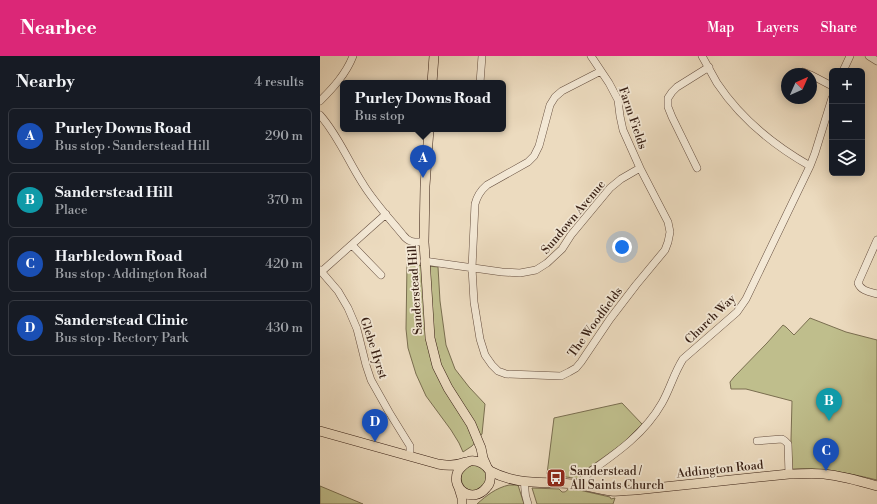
<!DOCTYPE html>
<meta charset="utf-8">
<style>
:root{--surface:#171b24;--page:#242831;--text:#f1f3f6;--muted:#9ea1a6;--line:#363941;--accent:#db2777}
body{margin:0;font-family:"Libre Bodoni",serif;background:var(--page);color:var(--text)}
.controls{position:absolute;right:12px;top:12px;display:grid;overflow:hidden;border-radius:6px;box-shadow:0 2px 10px #0003}
.controls button{width:36px;height:36px;display:grid;place-items:center;padding:0;border:0;border-bottom:1px solid var(--line);background:var(--surface);color:var(--text);font:20px sans-serif}
.compass{position:absolute;left:461px;top:12px;width:36px;height:36px;border-radius:50%;background:var(--surface);box-shadow:0 2px 10px #0003;rotate:45deg}
.you{position:absolute;left:302px;top:191px;width:14px;height:14px;margin:-10px;border:3px solid #fff;border-radius:50%;background:#1a73e8;box-shadow:0 0 0 6px #1a73e833}
.badge{display:grid;place-items:center;width:26px;height:26px;border-radius:50%;background:var(--accent);color:#fff;font-size:13px;font-weight:700}
.pin{position:absolute;translate:-50% -33px;filter:drop-shadow(0 1px 2px #0008)}
.pin::after{content:'';position:absolute;top:21px;width:14px;height:12px;background:inherit;clip-path:polygon(0 0,100% 0,50% 100%)}
.popup{position:absolute;left:20px;top:24px;width:166px;height:52px;box-sizing:border-box;display:grid;place-content:center;border-radius:6px;background:var(--surface);filter:drop-shadow(0 1px 3px #0005);font-size:13px;white-space:nowrap;color:var(--muted)}
.popup b{font-size:15px;color:var(--text)}
.popup::after{content:'';position:absolute;left:50%;top:100%;margin-left:-8px;border:8px solid transparent;border-top-color:var(--surface)}
.list{margin:0;padding:0;list-style:none}
h2{display:flex;justify-content:space-between;align-items:center;height:52px;margin:0;padding:0 16px;font-size:17px}
h2 small{font-size:13px;font-weight:400;color:var(--muted)}
.list li{display:grid;grid-template-columns:26px 1fr auto;gap:12px;align-items:center;box-sizing:border-box;height:56px;margin:0 8px 8px;padding:0 8px;border:1px solid var(--line);border-radius:6px}
.list b{display:block;font-size:15px;white-space:nowrap}
.list p{margin:0;font-size:13px;white-space:nowrap;color:var(--muted)}
.list em{font-size:13px;font-style:normal;color:var(--muted)}
.icon{flex:none;width:22px;height:22px;fill:none;stroke:currentColor;stroke-width:2;stroke-linecap:round;stroke-linejoin:round}
.map{position:relative;flex:none;width:557px;height:448px;overflow:hidden}
header{display:flex;align-items:center;gap:24px;box-sizing:border-box;height:56px;padding:0 20px;background:var(--accent);color:#fff}
header strong{font-size:19px}
nav{display:flex;gap:22px;margin-inline-start:auto;font-size:14px}
main{display:flex}
aside{flex:1;background:var(--surface)}
.map>svg:first-child{display:block}
.green{fill:#bfbe8c;stroke:#7a6e50}
.lines{fill:none;stroke-linecap:round;stroke-linejoin:round}
.minor-casing{stroke:#644d3e;stroke-width:8}
.major-casing{stroke:#361e13;stroke-width:10}
.minor{stroke:#f3e8d5;stroke-width:7}
.major{stroke:#ecdbbf;stroke-width:9}
.labels{text-anchor:middle;stroke-width:3.5;stroke-linejoin:round;paint-order:stroke}
.street-label{font-size:12px;fill:#361e13;stroke:#f3e8d5}
.poi-label{font-size:12px;fill:#361e13;stroke:#f3e8d5;text-anchor:start}
</style>
<header>
<strong>Nearbee</strong>
<nav><a>Map</a><a>Layers</a><a>Share</a></nav>
</header>
<main>
<aside>
<h2>Nearby<small>4 results</small></h2>
<ul class="list">
<li><span class="badge" style="background:#1a4fb4">A</span><div><b>Purley Downs Road</b><p>Bus stop · Sanderstead Hill</p></div><em>290 m</em></li>
<li><span class="badge" style="background:#0f9aa8">B</span><div><b>Sanderstead Hill</b><p>Place</p></div><em>370 m</em></li>
<li><span class="badge" style="background:#1a4fb4">C</span><div><b>Harbledown Road</b><p>Bus stop · Addington Road</p></div><em>420 m</em></li>
<li><span class="badge" style="background:#1a4fb4">D</span><div><b>Sanderstead Clinic</b><p>Bus stop · Rectory Park</p></div><em>430 m</em></li>
</ul>
</aside>
<div class="map">
<svg width="557" height="448" viewBox="0 0 557 448">
<rect width="100%" height="100%" fill="#ecdbbf"/>
<filter id="stains"><feTurbulence type="fractalNoise" baseFrequency=".005" numOctaves="4"/><feColorMatrix values="0 0 0 0 .2 0 0 0 0 .09 0 0 0 0 .02 0 0 0 .5 -.17"/></filter>
<radialGradient id="worn" r=".72"><stop offset=".6" stop-color="#630" stop-opacity="0"/><stop offset="1" stop-color="#630" stop-opacity=".3"/></radialGradient>
<!-- green -->
<path class="green" d="M87,208L118,211L120,245L126,289L135,313L149,331L165,348L162,378L152,390L143,396L139,387L131,374L106,340L96,318L88,292L86,273Z
M490,262L526,276L557,284V424C529,417 501,412 472,413L471,384L472,345L426,333H411L410,326L414,321L447,287L463,269L466,271L474,279Z
M302,347L322,368L302,388L284,401L264,415L259,423L227,418L234,362Z
M141 422a13 13 0 1 1 26 0a13 13 0 1 1-26 0Z
M189,429H198L204,448H157C167,439 176,432 189,429Z
M0,430L43,448H0Z
M212,432L239,433L242,436C245,436 246,436 248,433L259,434L290,441L291,443L295,442L293,448H217Z"/>
<g class="lines">
<defs>
<path id="minor" d="M271,0L289,27L298,44L300,60L303,74L320,112L348,166L350,176L348,186L345,194L316,229L290,263L261,306L256,312L249,316L241,320L186,318L178,315L172,309L165,299L160,283L154,246L152,212L155,148C157,140 160,135 167,129L208,106L214,100L219,90L230,49L235,41L242,35L281,15
M382,0C387,9 392,18 397,27C421,63 453,89 490,110
M549,0L557,5
M523,15L530,0
M483,16L488,18
M491,19L512,30
M160,27L162,0
M0,45C13,32 26,18 33,0
M0,59C18,79 28,105 43,128C54,146 69,162 83,179C89,187 94,186 104,186
M377,112L352,61L348,51V42L352,36L357,31L389,11
M557,184L538,227C541,235 550,236 557,238
M32,189L61,219
M104,205L182,216L200,217L216,214L227,207L242,193L251,179L290,132L301,123L320,112
M0,214L18,235L28,252L37,273L46,309L51,324L69,356L90,390V395L89,400
M1,216L66,158
M437,385L462,383L465,385L468,388L469,418
M205,426C204,434 205,440 208,448
M263,429L267,419L271,415C298,396 325,377 342,347C350,333 354,317 363,303L417,256L426,243L490,110L495,97L512,42"/>
<path id="major" d="M112,27L114,0
M109,73L105,130L104,186L110,282L117,310L128,332L151,368L161,392L163,402L167,411
M0,375L118,408C128,410 136,410 146,406
M150,405C159,404 165,408 170,415C170,418 171,421 170,424C170,427 168,430 166,432C153,448 130,434 138,415C141,411 145,407 150,405Z
M170,415C198,430 224,425 254,428C267,429 279,434 291,435C299,436 307,434 315,434L469,418C481,418 492,417 504,418C522,420 540,425 557,430
M139,432L142,442V448"/>
</defs>
<!-- minor casing -->
<use href="#minor" class="minor-casing"/>
<!-- major casing -->
<use href="#major" class="major-casing"/>
<!-- minor -->
<use href="#minor" class="minor"/>
<!-- major -->
<use href="#major" class="major"/>
</g>
<!-- icons -->
<defs>
<symbol id="bus-square" viewBox="-11 -11 22 22"><rect x="-9" y="-9" width="18" height="18" rx="4" fill="#8f2418" stroke="#f3e8d5"/><path d="M-5-6H5V4H4V6H2V4H-2V6H-4V4H-5ZM-3.5-4V0h7V-4ZM-3.5 1.2v1.5H-2V1.2ZM2 1.2v1.5H3.5V1.2Z" fill="#fff"/></symbol>
</defs>
<g fill-rule="evenodd">
<use href="#bus-square" x="225" y="411" width="22" height="22"/>
</g>
<g class="labels">
<!-- street labels -->
<g class="street-label">
<text transform="translate(313 62) rotate(71)" y="4">Farm Fields</text>
<text transform="translate(253 161) rotate(-50)" y="4">Sundown Avenue</text>
<text transform="translate(95 234) rotate(-94)" y="4">Sanderstead Hill</text>
<text transform="translate(390 263) rotate(-44)" y="4">Church Way</text>
<text transform="translate(275 266) rotate(-54)" y="4">The Woodfields</text>
<text transform="translate(54 292) rotate(72)" y="4">Glebe Hyrst</text>
<text transform="translate(400 413) rotate(-6)" y="4">Addington Road</text>
</g>
<!-- poi labels -->
<g class="poi-label">
<text x="250" y="419">Sanderstead /<tspan x="250" dy="14">All Saints Church</tspan></text>
</g>
</g>
<rect width="100%" height="100%" filter="url(#stains)"/>
<rect width="100%" height="100%" fill="url(#worn)"/>
</svg>
<div class="controls">
<button>+</button>
<button>−</button>
<button><svg class="icon" aria-label="layers" viewBox="0 0 24 24"><path d="M12 4l9 5-9 5-9-5zM3 14l9 5 9-5"/></svg></button>
</div>
<svg class="compass" viewBox="-18 -18 36 36"><path d="M0-13l5 13h-10z" fill="#e53935"/><path d="M0 13l5-13h-10z" fill="#9ea1a6"/></svg>
<div class="you"></div>
<div class="pin badge" style="left:103px;top:122px;background:#1a4fb4">A</div>
<div class="popup"><b>Purley Downs Road</b>Bus stop</div>
<div class="pin badge" style="left:509px;top:365px;background:#0f9aa8">B</div>
<div class="pin badge" style="left:506px;top:415px;background:#1a4fb4">C</div>
<div class="pin badge" style="left:55px;top:386px;background:#1a4fb4">D</div>
</div>
</main>
